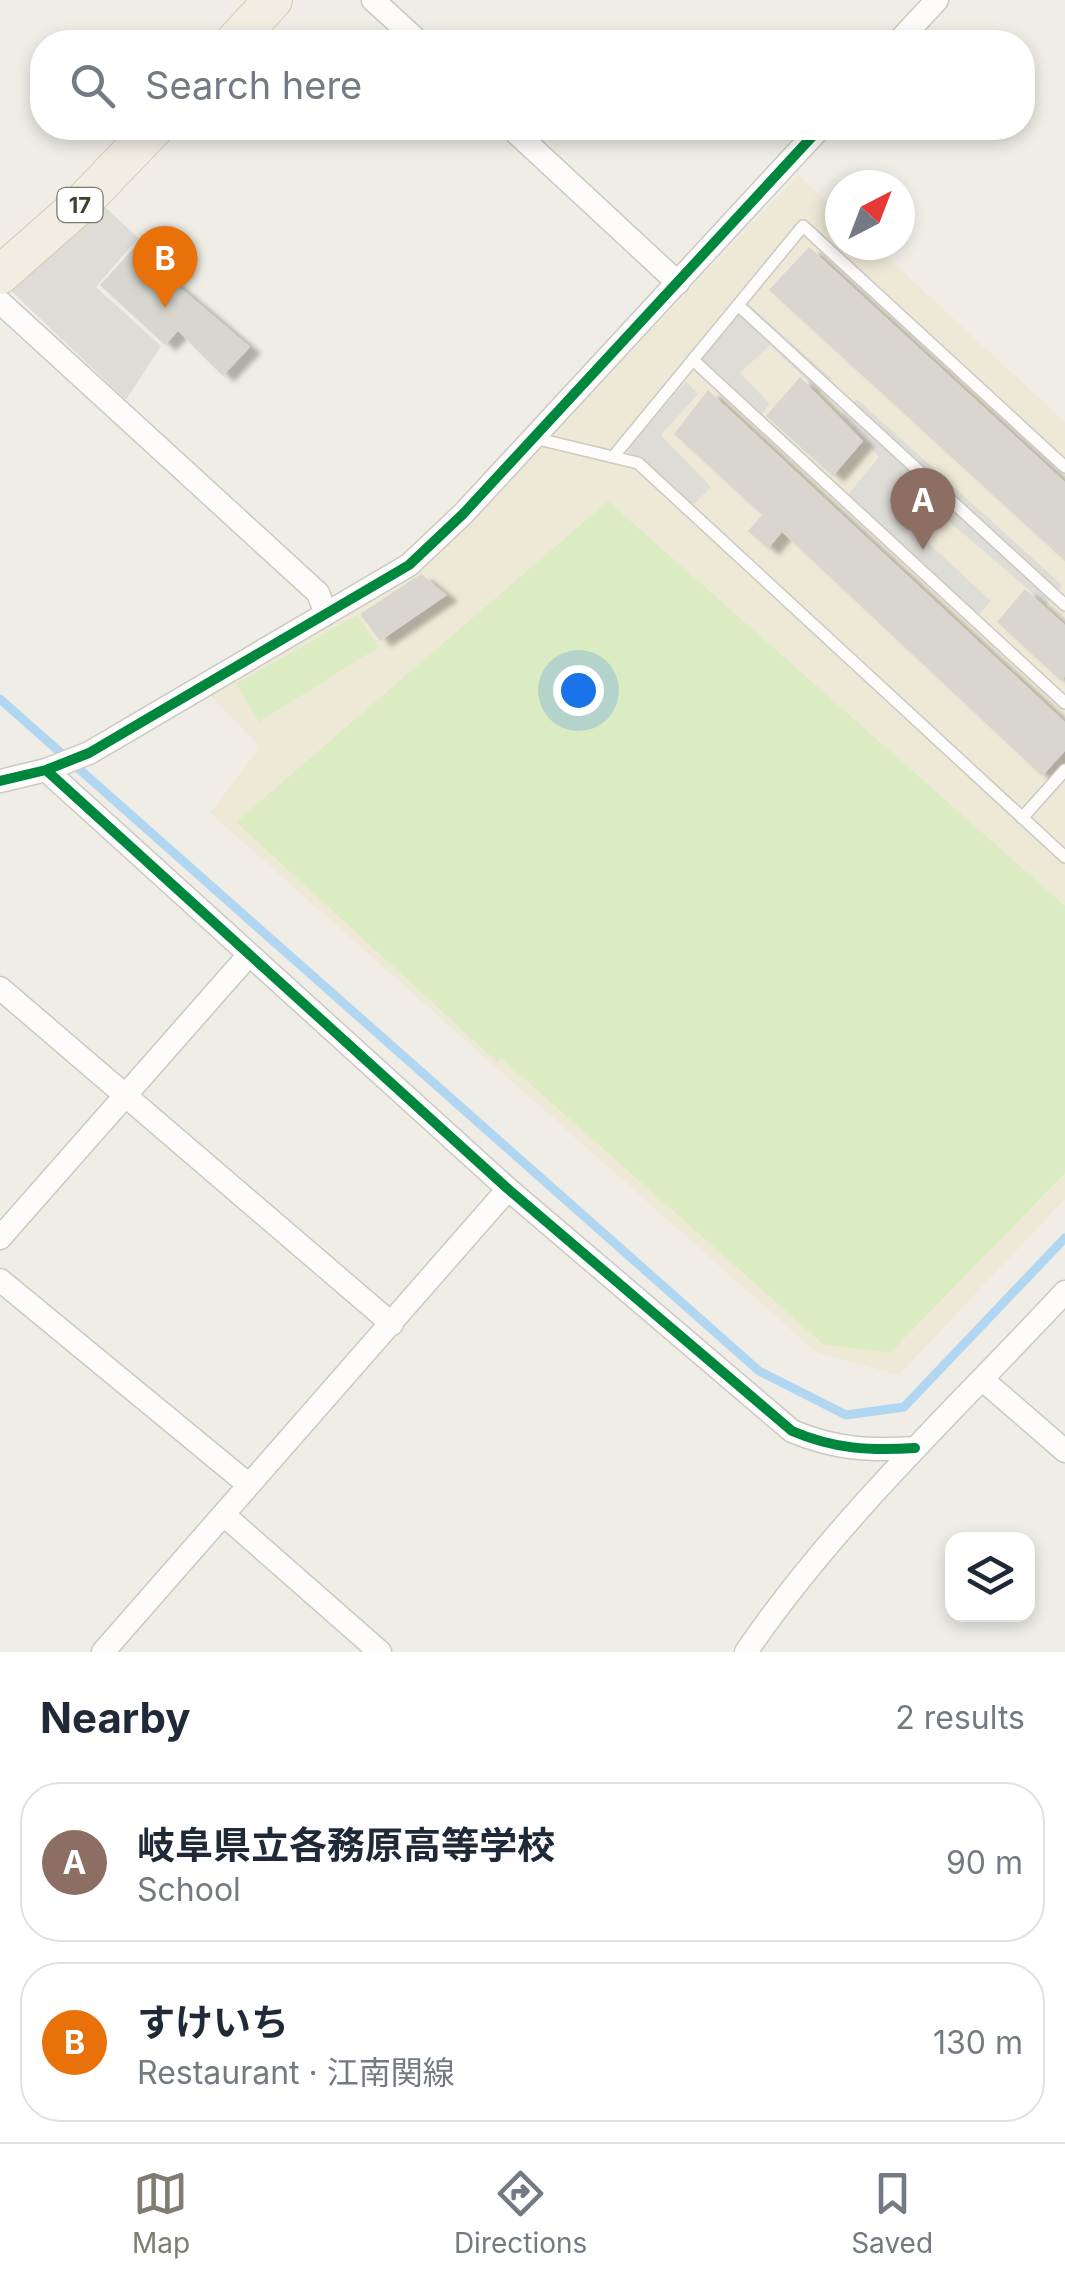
<!DOCTYPE html>
<meta charset="utf-8">
<style>
:root{--surface:#fff;--page:#f6f6f7;--text:#1f2937;--muted:#747a83;--line:#e0e1e3;--accent:#807c71}
body{margin:0;font-family:Inter,"Noto Sans JP",sans-serif;background:var(--page);color:var(--text)}
.controls{position:absolute;right:30px;bottom:30px;display:grid;overflow:hidden;border-radius:20px;box-shadow:0 5px 15px #0003}
.controls button{width:90px;height:90px;display:grid;place-items:center;padding:0;border:0;border-bottom:2px solid var(--line);background:var(--surface);color:var(--text);font:50px sans-serif}
.compass{position:absolute;left:825px;top:170px;width:90px;height:90px;border-radius:50%;background:var(--surface);box-shadow:0 5px 15px #0003;rotate:42deg}
.you{position:absolute;left:578px;top:690px;width:35px;height:35px;margin:-25px;border:8px solid #fff;border-radius:50%;background:#1a73e8;box-shadow:0 0 0 15px #1a73e833}
.badge{display:grid;place-items:center;width:65px;height:65px;border-radius:50%;background:var(--accent);color:#fff;font-size:32px;font-weight:700}
.pin{position:absolute;translate:-50% -82px;filter:drop-shadow(0 2px 5px #0008)}
.pin::after{content:'';position:absolute;top:52px;width:35px;height:30px;background:inherit;clip-path:polygon(0 0,100% 0,50% 100%)}
.list{margin:0;padding:0;list-style:none}
h2{display:flex;justify-content:space-between;align-items:center;height:130px;margin:0;padding:0 40px;font-size:42px}
h2 small{font-size:32px;font-weight:400;color:var(--muted)}
.list li{display:grid;grid-template-columns:65px 1fr auto;gap:30px;align-items:center;box-sizing:border-box;height:160px;margin:0 20px 20px;padding:0 20px;border:2px solid var(--line);border-radius:40px}
.list b{display:block;font-size:38px;white-space:nowrap}
.list p{margin:0;font-size:32px;white-space:nowrap;color:var(--muted)}
.list em{font-size:32px;font-style:normal;color:var(--muted)}
.icon{flex:none;width:55px;height:55px;fill:none;stroke:currentColor;stroke-width:2;stroke-linecap:round;stroke-linejoin:round}
.map{position:relative;flex:none;width:1065px;height:1652px;overflow:hidden}
.search{position:absolute;background:var(--surface);box-shadow:0 5px 15px #0003;left:30px;right:30px;top:30px;height:110px;display:flex;align-items:center;gap:25px;box-sizing:border-box;padding:0 35px;border-radius:40px;color:var(--muted);font-size:38px}
.sheet{height:490px;background:var(--surface)}
nav{display:flex;justify-content:space-around;align-items:center;box-sizing:border-box;height:140px;border-top:2px solid var(--line);background:var(--surface);font-size:28px;color:var(--muted)}
nav a{display:grid;justify-items:center;gap:5px}
nav .on{color:var(--accent)}
.map>svg:first-child{display:block}
.education{fill:#eee9d7}
.green{fill:#dbecc3}
.parking{fill:#dedcd6}
.lines{fill:none;stroke-linecap:round;stroke-linejoin:round}
.stream{stroke:#b1d6f2;stroke-width:9}
.building{fill:#d8d6cf;filter:url(#shadow)}
.lane-casing{stroke:#cbc9c2;stroke-width:14}
.street-casing{stroke:#cbc9c2;stroke-width:25}
.primary-casing{stroke:#d4cbb1;stroke-width:40}
.lane{stroke:#fdfcfb;stroke-width:11}
.street{stroke:#fdfcfb;stroke-width:22}
.primary{stroke:#f1ede2;stroke-width:38}
.cycleway-casing{stroke:#fff;stroke-width:16}
.cycleway{stroke:#00873e;stroke-width:10}
.labels{text-anchor:middle;stroke-width:8;stroke-linejoin:round;paint-order:stroke}
.shield{fill:#fff;stroke:#7d7970;stroke-width:2.5}
.shield-label{font-size:22px;font-weight:bold;fill:#453f32}
</style>
<div class="map">
<svg width="1065" height="1652" viewBox="0 0 1065 1652">
<defs>
<filter id="shadow"><feDropShadow dx="11" dy="6" stdDeviation="2.5" flood-color="#0004"/></filter>
</defs>
<rect width="100%" height="100%" fill="#efede6"/>
<!-- education -->
<path class="education" d="M798,175L840,214V245H874L1065,422V1199L899,1375L816,1352L210,813L260,747L208,693L452,540Z"/>
<!-- green -->
<path class="green" d="M608,501L1065,906V1173L890,1353L823,1344L501,1058L497,1062L236,822Z
M357,615L379,647L259,722L236,684Z"/>
<!-- parking -->
<path class="parking" d="M103,205L138,238L96,287L161,346L126,400L6,286L69,239Z
M748,304L832,379L820,393L770,345L740,373L770,404L760,417L699,361Z
M686,381L698,394L661,435L711,487L693,505L626,450Z
M857,399L1062,585L1046,605L920,496L901,518L991,601L976,617L847,496L879,457L842,415Z"/>
<g class="lines">
<!-- stream -->
<path class="stream" d="M0,699L759,1371L846,1415L904,1407L1065,1238"/>
</g>
<!-- building -->
<path class="building" d="M809,247L1065,482V561L769,290Z
M134,248L250,347L223,376L178,331L165,345L100,285Z
M800,377L863,441L833,476L766,416Z
M708,390L1065,722V751L1042,776L782,532L768,549L748,531L762,515L674,434Z
M421,574L447,595L380,641L360,614Z
M1025,589L1065,625V676L1061,681L997,622Z"/>
<g class="lines">
<defs>
<path id="lane" d="M738,305L1065,605
M693,360L1065,703
M534,438L638,463L1065,857
M613,457L803,226L1065,467
M1022,818L1065,770"/>
<path id="street" d="M373,0L419,42
M898,42L937,0
M511,128L678,283
M0,302L318,593L326,614
M46,770L508,1189L792,1431C834,1449 870,1451 915,1448
M0,781L46,770L89,753L409,565L463,514L820,128
M0,988L392,1324
M0,1238L247,957
M0,1280L249,1485
M983,1380L1065,1451
M224,1515L380,1652
M103,1652L508,1189
M746,1652C836,1520 956,1409 1065,1292"/>
<path id="primary" d="M234,42L273,0
M0,275L85,200L154,128"/>
</defs>
<!-- lane casing -->
<use href="#lane" class="lane-casing"/>
<!-- street casing -->
<use href="#street" class="street-casing"/>
<!-- primary casing -->
<use href="#primary" class="primary-casing"/>
<!-- lane -->
<use href="#lane" class="lane"/>
<!-- street -->
<use href="#street" class="street"/>
<!-- primary -->
<use href="#primary" class="primary"/>
<defs>
<path id="cycleway" d="M46,770L508,1189L792,1431C834,1449 870,1451 915,1448
M0,781L46,770L89,753L409,565L463,514L820,128"/>
</defs>
<!-- cycleway casing -->
<use href="#cycleway" class="cycleway-casing"/>
<!-- cycleway -->
<use href="#cycleway" class="cycleway"/>
</g>
<g class="labels">
<!-- shield labels -->
<rect class="shield" x="57.5" y="188" width="45" height="34" rx="8"/>
<g class="shield-label">
<text x="80" y="213">17</text>
</g>
</g>
</svg>
<div class="controls">
<button><svg class="icon" aria-label="layers" viewBox="0 0 24 24"><path d="M12 4l9 5-9 5-9-5zM3 14l9 5 9-5"/></svg></button>
</div>
<svg class="compass" viewBox="-18 -18 36 36"><path d="M0-13l5 13h-10z" fill="#e53935"/><path d="M0 13l5-13h-10z" fill="#747a83"/></svg>
<div class="you"></div>
<div class="pin badge" style="left:923px;top:550px;background:#8d6e63">A</div>
<div class="pin badge" style="left:165px;top:308px;background:#e8710a">B</div>
<div class="search"><svg class="icon" aria-label="search" viewBox="0 0 24 24"><circle cx="10" cy="10" r="6"/><path d="M15 15l6 6"/></svg>Search here</div>
</div>
<section class="sheet">
<h2>Nearby<small>2 results</small></h2>
<ul class="list">
<li><span class="badge" style="background:#8d6e63">A</span><div><b>岐阜県立各務原高等学校</b><p>School</p></div><em>90 m</em></li>
<li><span class="badge" style="background:#e8710a">B</span><div><b>すけいち</b><p>Restaurant · 江南関線</p></div><em>130 m</em></li>
</ul>
</section>
<nav>
<a class="on"><svg class="icon" aria-label="map" viewBox="0 0 24 24"><path d="M3 6l6-2 6 2 6-2v14l-6 2-6-2-6 2zM9 4v14M15 6v14"/></svg>Map</a>
<a><svg class="icon" aria-label="directions" viewBox="0 0 24 24"><path d="M12 3l9 9-9 9-9-9zM9 14v-3h6M13 9l2 2-2 2"/></svg>Directions</a>
<a><svg class="icon" aria-label="saved" viewBox="0 0 24 24"><path d="M7 4h10v16l-5-4-5 4z"/></svg>Saved</a>
</nav>
